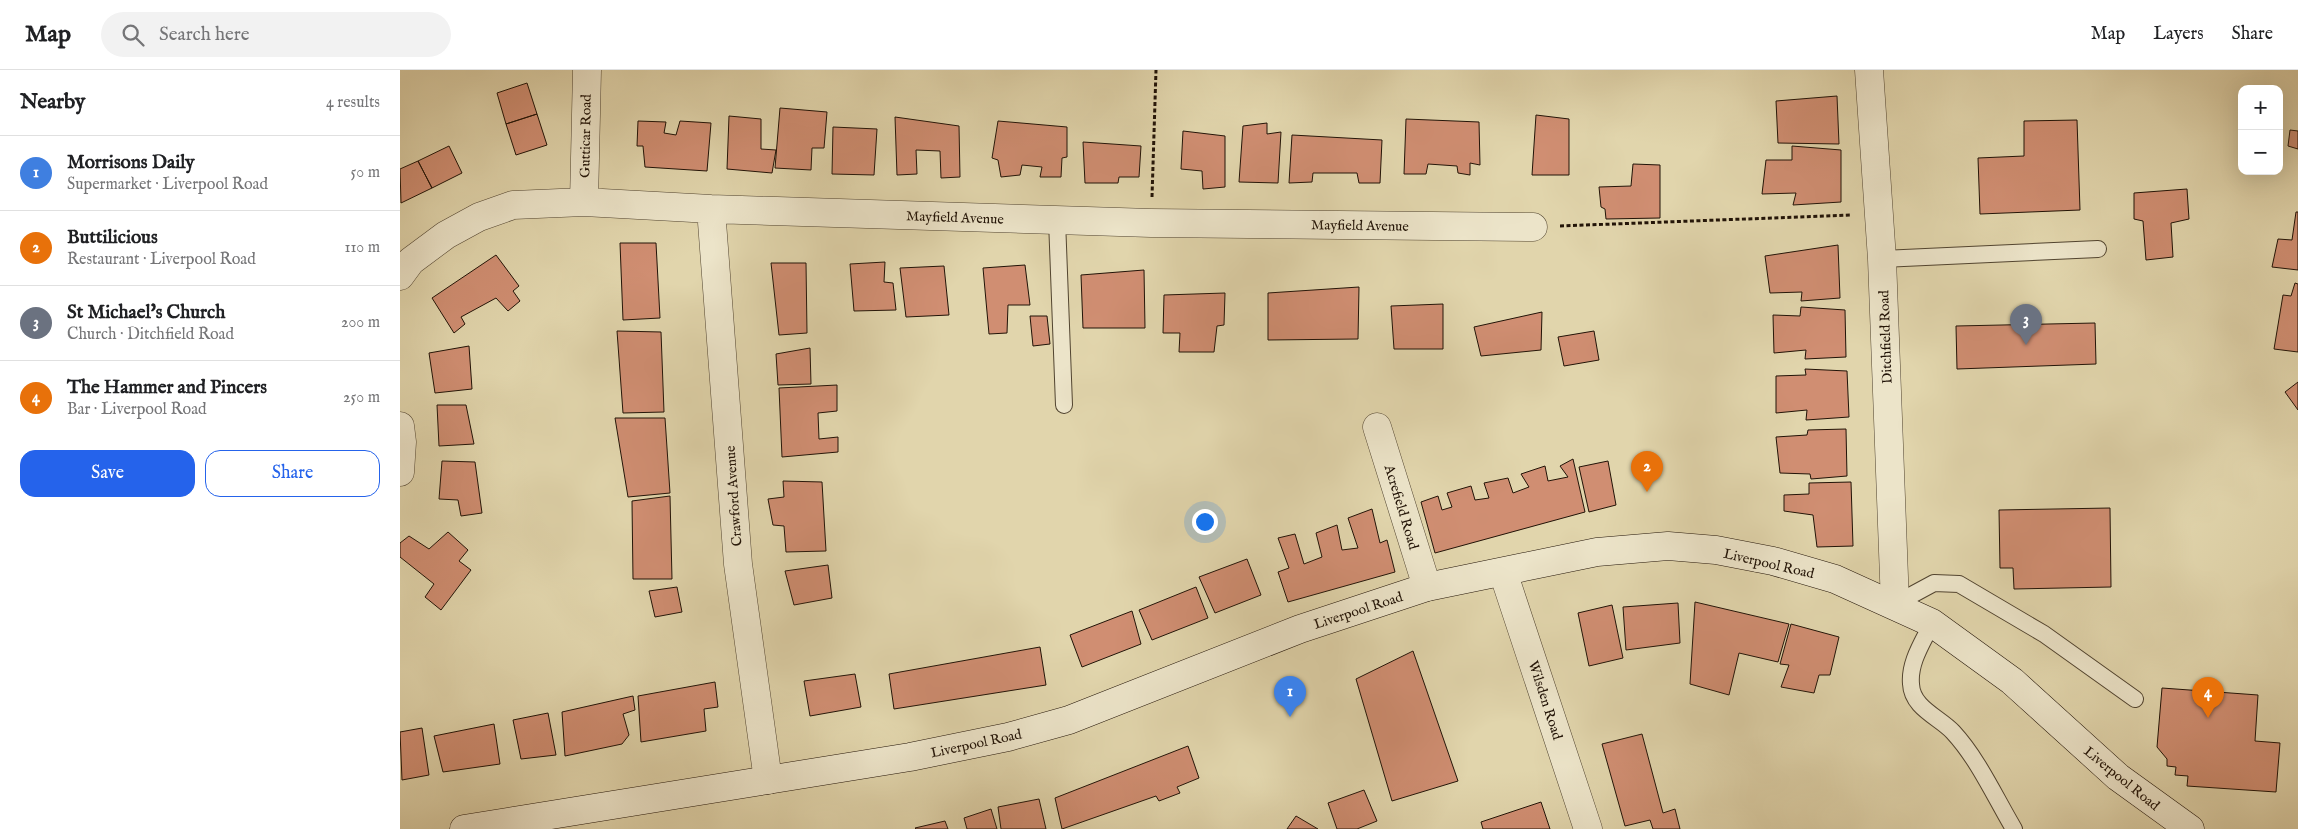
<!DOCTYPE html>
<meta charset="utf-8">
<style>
:root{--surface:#fff;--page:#f2f2f2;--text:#202124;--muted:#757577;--line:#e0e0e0;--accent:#2563eb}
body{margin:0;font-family:"IM FELL English",serif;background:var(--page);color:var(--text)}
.controls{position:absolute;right:15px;top:15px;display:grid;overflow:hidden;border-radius:10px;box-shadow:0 5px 20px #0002}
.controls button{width:45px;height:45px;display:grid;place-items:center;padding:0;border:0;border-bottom:1px solid var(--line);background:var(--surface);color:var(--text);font:25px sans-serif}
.you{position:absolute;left:804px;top:451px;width:18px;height:18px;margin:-12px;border:4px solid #fff;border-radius:50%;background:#1a73e8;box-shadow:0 0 0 8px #1a73e833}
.badge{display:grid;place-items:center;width:32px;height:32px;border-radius:50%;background:var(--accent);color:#fff;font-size:16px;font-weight:700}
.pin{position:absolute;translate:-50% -41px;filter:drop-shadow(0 1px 2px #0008)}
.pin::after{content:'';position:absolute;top:26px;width:18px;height:15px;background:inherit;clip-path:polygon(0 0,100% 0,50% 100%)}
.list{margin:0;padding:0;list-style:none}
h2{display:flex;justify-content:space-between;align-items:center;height:65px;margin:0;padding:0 20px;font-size:21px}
h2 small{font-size:16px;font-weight:400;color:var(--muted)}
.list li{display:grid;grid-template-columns:32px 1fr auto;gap:15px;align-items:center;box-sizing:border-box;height:75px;padding:0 20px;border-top:1px solid var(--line)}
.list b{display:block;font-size:19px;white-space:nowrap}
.list p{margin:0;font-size:16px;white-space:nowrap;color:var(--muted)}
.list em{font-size:16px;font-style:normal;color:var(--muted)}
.actions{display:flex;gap:10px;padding:15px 20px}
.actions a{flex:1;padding:11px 0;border:1px solid var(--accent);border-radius:15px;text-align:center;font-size:18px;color:var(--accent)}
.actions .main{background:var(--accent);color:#fff}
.icon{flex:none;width:28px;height:28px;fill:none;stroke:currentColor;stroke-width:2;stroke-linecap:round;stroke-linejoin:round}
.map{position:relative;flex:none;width:1898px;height:759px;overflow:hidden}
header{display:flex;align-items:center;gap:30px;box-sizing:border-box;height:70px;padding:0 25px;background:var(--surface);border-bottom:1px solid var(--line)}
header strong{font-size:24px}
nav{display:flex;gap:28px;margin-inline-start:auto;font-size:18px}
.search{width:350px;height:45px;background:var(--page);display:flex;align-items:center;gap:12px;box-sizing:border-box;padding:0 18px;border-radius:28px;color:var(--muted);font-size:19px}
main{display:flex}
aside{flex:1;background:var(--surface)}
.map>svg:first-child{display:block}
.building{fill:#d08e72;stroke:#211307}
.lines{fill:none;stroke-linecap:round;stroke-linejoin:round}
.service-casing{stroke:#514430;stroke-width:18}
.minor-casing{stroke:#514430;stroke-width:29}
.tertiary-casing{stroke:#514430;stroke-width:29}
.secondary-casing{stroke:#211307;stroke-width:29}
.path{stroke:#211307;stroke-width:3;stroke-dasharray:4 2.5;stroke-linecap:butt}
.service{stroke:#ece4c9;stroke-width:16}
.minor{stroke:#ece4c9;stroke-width:28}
.tertiary{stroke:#ece4c9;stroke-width:28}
.secondary{stroke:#ece4c9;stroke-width:28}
.labels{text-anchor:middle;stroke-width:5;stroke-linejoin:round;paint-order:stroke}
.street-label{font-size:14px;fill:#211307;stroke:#ece4c9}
</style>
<header>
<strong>Map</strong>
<div class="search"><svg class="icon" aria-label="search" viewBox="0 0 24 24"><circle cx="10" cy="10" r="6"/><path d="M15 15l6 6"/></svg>Search here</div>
<nav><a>Map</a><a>Layers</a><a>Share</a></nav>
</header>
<main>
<aside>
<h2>Nearby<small>4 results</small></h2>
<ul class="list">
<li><span class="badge" style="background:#3f7fe0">1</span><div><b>Morrisons Daily</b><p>Supermarket · Liverpool Road</p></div><em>50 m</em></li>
<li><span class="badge" style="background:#e8710a">2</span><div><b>Buttilicious</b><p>Restaurant · Liverpool Road</p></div><em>110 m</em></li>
<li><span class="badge" style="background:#6b7280">3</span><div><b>St Michael's Church</b><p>Church · Ditchfield Road</p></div><em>200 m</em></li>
<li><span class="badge" style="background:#e8710a">4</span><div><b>The Hammer and Pincers</b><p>Bar · Liverpool Road</p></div><em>250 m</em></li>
</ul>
<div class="actions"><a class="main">Save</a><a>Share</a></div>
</aside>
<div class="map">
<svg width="1898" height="759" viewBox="0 0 1898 759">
<rect width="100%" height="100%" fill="#e1d5ac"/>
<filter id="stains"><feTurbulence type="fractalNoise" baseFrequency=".004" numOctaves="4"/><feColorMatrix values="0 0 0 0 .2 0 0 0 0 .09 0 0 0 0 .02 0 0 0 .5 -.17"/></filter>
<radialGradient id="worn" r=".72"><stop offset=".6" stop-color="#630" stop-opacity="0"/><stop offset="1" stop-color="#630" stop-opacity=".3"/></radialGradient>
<!-- building -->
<path class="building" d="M127,13L137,44L106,54L97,23Z
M1437,26L1439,74L1378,73L1376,31Z
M380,38L427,42L424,78H412L411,100L375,98Z
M137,44L147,75L116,85L106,54Z
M1136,45L1169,49V105H1132Z
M329,46L361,49V79L376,80L372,103L327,99Z
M495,47L559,56L560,107L541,108L540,81L516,80L517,104L497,105Z
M1006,49L1079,52L1080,95L1070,93V105L1058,103L1057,96L1028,94L1026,104H1004Z
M1677,50L1680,140L1580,144L1578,88L1624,86V51Z
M238,51L266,52L264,63L276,65L280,51L311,53L307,101L245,97L243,76H237Z
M598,51L667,57V87L662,88L661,107H640L642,97L622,95L620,105L601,107L598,90L592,88Z
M867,53V64L881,62L878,113L839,112L843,56Z
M433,57L477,59L474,105L432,104Z
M1890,60L1898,61V79L1888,76Z
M783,61L825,66V117L803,119L802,101L781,99Z
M892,65L982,70L980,113H959L957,103H913L912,112L889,113Z
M683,72L741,76L739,107H719L718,113H685Z
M49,76L62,103L32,118L18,91Z
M1392,76L1441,80V132L1393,135L1396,123L1362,124L1366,90H1392Z
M18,91L32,118L1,133L0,99Z
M1233,94L1260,95V148L1206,149L1205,139L1201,137L1199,117L1231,116Z
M1787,119L1789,149L1771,153L1773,187L1746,190L1743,151L1734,149V123Z
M1896,142H1898V200L1872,197L1878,169L1892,170Z
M220,173H256L260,248L223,250Z
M1438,175L1440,228L1401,231L1402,222L1370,223L1365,186Z
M96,185L119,216L113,221L120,231L108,241L96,228L61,247L65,254L54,263L32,228Z
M485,192L484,212L493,213L496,240L454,241L450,194Z
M371,193H406L407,263L379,265Z
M625,195L630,235H608L607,263L589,264L583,198Z
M544,196L549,245L506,247L500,198Z
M744,200L745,258H683L681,205Z
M1895,213L1898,214V282L1874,279L1883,225L1891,226Z
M959,217L958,269L868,270V223Z
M825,223L824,255L817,256L814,282H779L780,263H763L764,225Z
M1043,234V279H994L991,236Z
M1401,237L1445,240L1446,287L1405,289L1406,280L1374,283L1373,245L1400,246Z
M1142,242L1141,280L1081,286L1074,257Z
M630,246H647L650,274L633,276Z
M1695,253L1696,294L1557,299L1556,256Z
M217,261L261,262L264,342L223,343Z
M1194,261L1199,290L1164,296L1158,267Z
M69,276L72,319L35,323L29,283Z
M410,278L411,314L378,315L376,284Z
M1405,299L1447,301L1449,347L1406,350L1407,340L1376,343V306L1406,305Z
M1898,312V340L1885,322Z
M437,315V341L418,343L419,369L438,367V382L382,387L379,318Z
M37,335H66L74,374L39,376Z
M215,348H265L270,423L228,427Z
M1446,359L1447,406L1411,409L1410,404L1380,403L1376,367L1407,365L1408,360Z
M1173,389L1185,442L1035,483L1021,432L1038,426L1042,440L1052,437L1047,423L1071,416L1075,430L1089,428L1084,413L1108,408L1113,423L1129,417L1121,404L1145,396L1148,411L1168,407L1160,396Z
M42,391L75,392L82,443L61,446L58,430L39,429Z
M1208,391L1216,435L1189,442L1179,397Z
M383,411L422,412L426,481L386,482L384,456L373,455L368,429L384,427Z
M1451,412L1453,476L1417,477L1413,445L1384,441V425L1409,424V413Z
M270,426L272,509H233L232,431Z
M1710,438L1711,517L1614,519L1613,498H1600L1599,440Z
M972,439L980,473L987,470L995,502L888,532L878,502L889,498L878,468L895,464L904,494L922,487L916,463L937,455L942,480L958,478L948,448Z
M48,462L68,480L59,491L71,500L41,540L25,527L34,514L0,487V473L9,466L29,479Z
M847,489L861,525L815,543L799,507Z
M428,495L432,528L394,535L385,501Z
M277,517L282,542L255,547L249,521Z
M796,517L808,548L752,570L739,540Z
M1295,532L1389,554L1378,592L1339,583L1329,625L1290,614Z
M1278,533L1280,573L1226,580L1223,537Z
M1212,535L1223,588L1189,596L1178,543Z
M732,541L741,574L682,597L670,565Z
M1391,554L1439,567L1430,605H1419L1414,623L1381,617L1389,595L1380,594Z
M640,577L646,615L494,639L489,604Z
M1013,581L1058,711L992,731L956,609Z
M455,604L461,637L410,646L404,611Z
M315,612L318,637L304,639L306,661L241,672L238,626Z
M1762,618L1858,625L1855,671L1880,673L1876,722L1787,716L1788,706L1775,705L1776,697L1767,696V689L1757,677Z
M233,626L235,640L223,644L229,665L222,674L165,686L162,642Z
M148,643L156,685L121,689L113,650Z
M94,654L100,694L43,702L34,666Z
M22,658L29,705L2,710L0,662Z
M1242,664L1263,743L1275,739L1280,759H1253L1250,750L1225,756L1202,674Z
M788,676L799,708L777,717L780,723L759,731L756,726L662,759L655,728Z
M964,720L977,751L957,759H937L928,733Z
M639,729L646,759H601L598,737Z
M1141,732L1150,759H1083L1081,752Z
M591,739L597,759H567L564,748Z
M896,746L918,759H887Z
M545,751L548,759H516L515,758Z"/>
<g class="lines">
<defs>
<path id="service" d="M657,150L664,335
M1482,189L1698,179
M1495,534L1534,513L1559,514L1644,564L1735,629
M1532,553C1523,572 1509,592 1511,614C1512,638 1539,647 1553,662C1578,689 1595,727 1614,759"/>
<path id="minor" d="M184,132L187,0
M311,139L338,494L368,710
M0,206L11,191L46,165L79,147L113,135L184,132L311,139L751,153L1133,157
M0,356L2,372L0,402
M977,357L1027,517
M1103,502L1188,759"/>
<path id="tertiary" d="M1469,0L1482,189L1495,534"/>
<path id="secondary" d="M64,759L510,687L608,667L669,650L900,559L1027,517L1197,482L1268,476L1316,480L1373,491L1435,509L1532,553L1612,611L1718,707L1790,759"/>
</defs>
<!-- service casing -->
<use href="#service" class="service-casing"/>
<!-- minor casing -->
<use href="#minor" class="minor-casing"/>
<!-- tertiary casing -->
<use href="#tertiary" class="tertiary-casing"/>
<!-- secondary casing -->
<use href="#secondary" class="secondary-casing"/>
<!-- path -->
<path class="path" d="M752,127L756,0
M1160,156L1451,145"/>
<!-- service -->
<use href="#service" class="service"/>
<!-- minor -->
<use href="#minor" class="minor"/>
<!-- tertiary -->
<use href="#tertiary" class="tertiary"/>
<!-- secondary -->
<use href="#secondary" class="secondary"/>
</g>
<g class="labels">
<!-- street labels -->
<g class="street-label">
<text transform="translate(185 66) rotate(-89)" y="5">Gutticar Road</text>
<text transform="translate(555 147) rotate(2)" y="5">Mayfield Avenue</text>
<text transform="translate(960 155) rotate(1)" y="5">Mayfield Avenue</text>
<text transform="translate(1485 267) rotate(-92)" y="5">Ditchfield Road</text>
<text transform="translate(333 426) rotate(-94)" y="5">Crawford Avenue</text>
<text transform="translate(1002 437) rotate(73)" y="5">Acrefield Road</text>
<text transform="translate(1369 493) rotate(13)" y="5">Liverpool Road</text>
<text transform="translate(958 540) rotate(-18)" y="5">Liverpool Road</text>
<text transform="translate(1146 630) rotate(72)" y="5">Wilsden Road</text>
<text transform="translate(576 673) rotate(-12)" y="5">Liverpool Road</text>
<text transform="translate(1722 708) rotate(39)" y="5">Liverpool Road</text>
</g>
</g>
<rect width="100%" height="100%" filter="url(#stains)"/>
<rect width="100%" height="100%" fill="url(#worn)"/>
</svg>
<div class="controls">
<button>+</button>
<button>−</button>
</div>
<div class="you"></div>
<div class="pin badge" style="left:890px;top:647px;background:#3f7fe0">1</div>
<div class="pin badge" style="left:1247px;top:422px;background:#e8710a">2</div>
<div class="pin badge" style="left:1626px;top:275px;background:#6b7280">3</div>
<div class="pin badge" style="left:1808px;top:648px;background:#e8710a">4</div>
</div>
</main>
